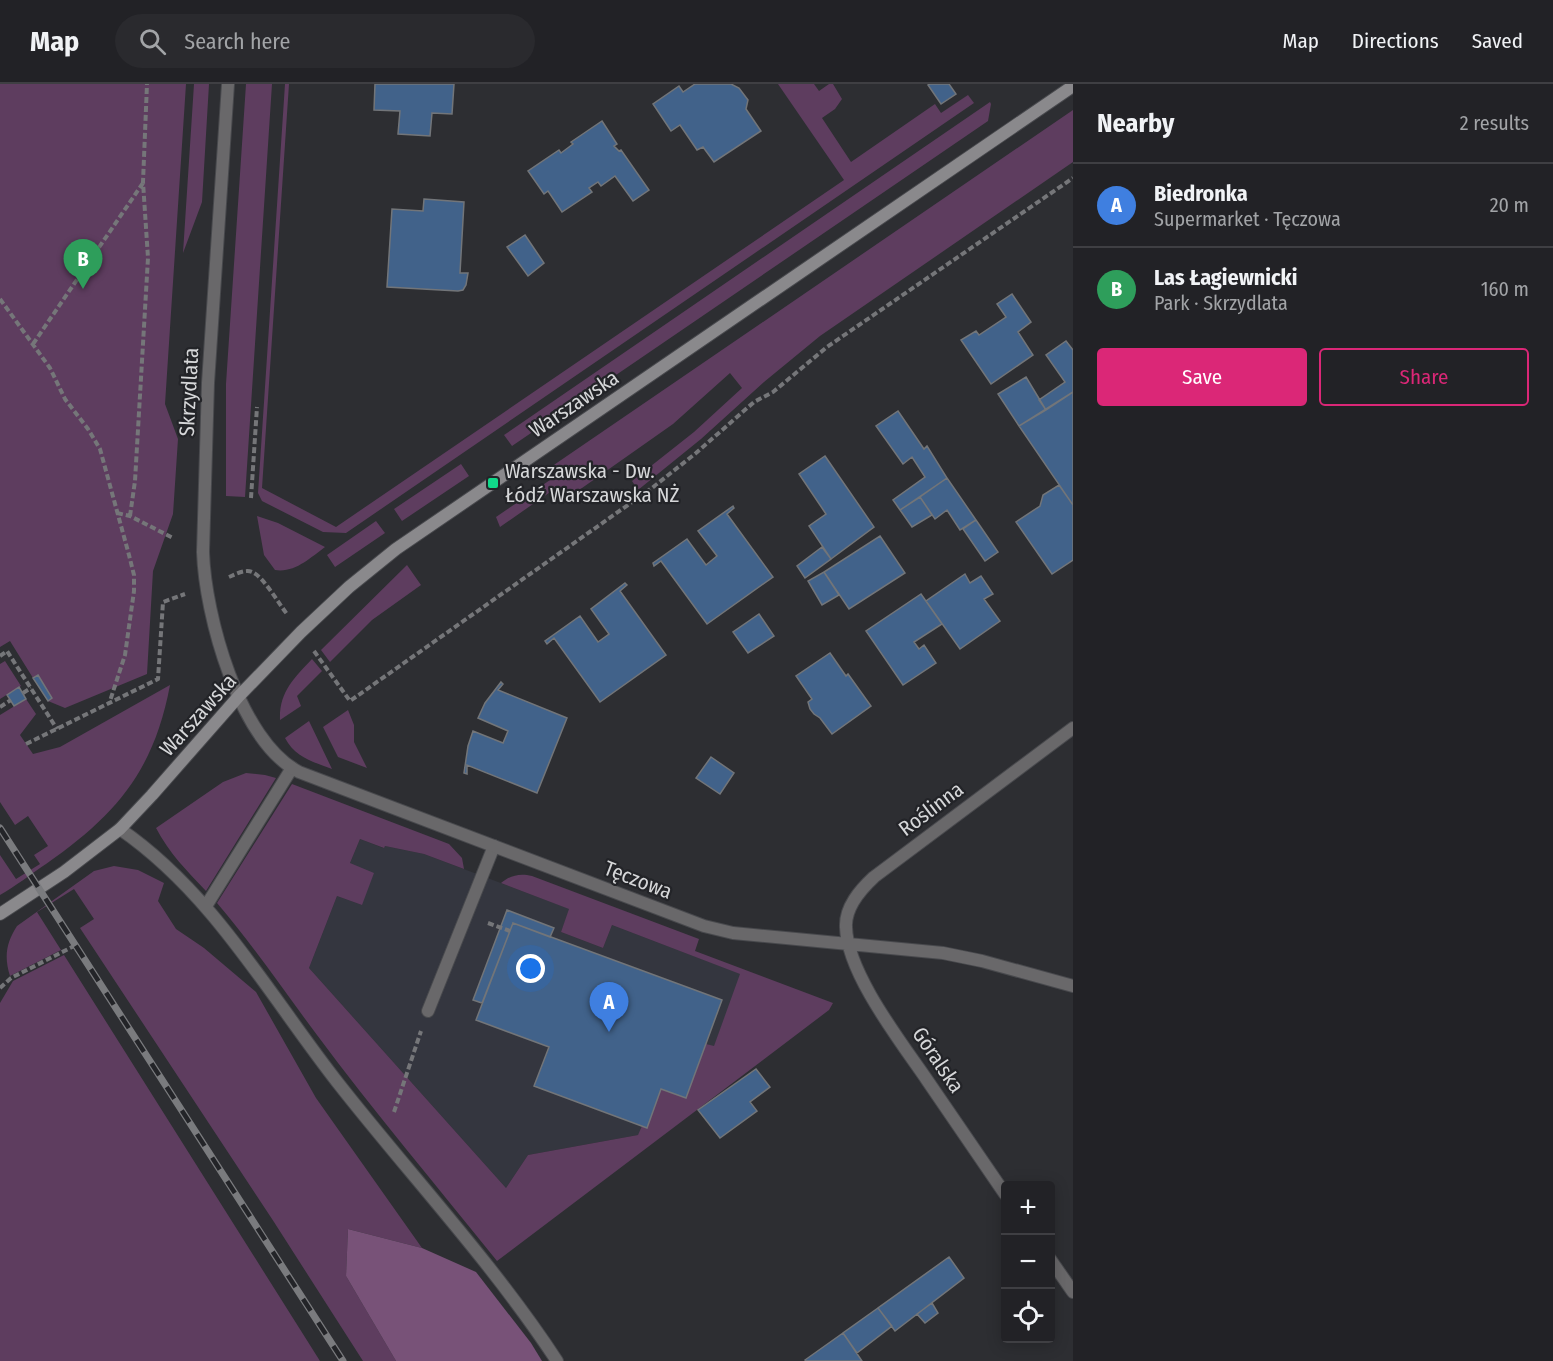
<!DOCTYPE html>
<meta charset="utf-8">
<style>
:root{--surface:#222226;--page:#2a2a2e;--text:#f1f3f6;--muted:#a2a4a7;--line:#3f3f43;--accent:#db2777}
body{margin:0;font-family:"Fira Sans Condensed",sans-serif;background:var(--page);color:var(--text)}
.controls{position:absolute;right:18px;bottom:18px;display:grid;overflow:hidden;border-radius:6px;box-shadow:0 3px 15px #0003}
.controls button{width:54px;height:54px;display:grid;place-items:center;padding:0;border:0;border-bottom:2px solid var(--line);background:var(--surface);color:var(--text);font:30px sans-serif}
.you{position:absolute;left:531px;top:885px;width:21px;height:21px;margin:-15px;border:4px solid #fff;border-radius:50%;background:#1a73e8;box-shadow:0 0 0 9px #1a73e833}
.badge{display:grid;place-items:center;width:39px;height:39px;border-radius:50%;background:var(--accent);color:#fff;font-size:20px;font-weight:700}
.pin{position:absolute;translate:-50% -50px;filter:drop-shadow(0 2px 3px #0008)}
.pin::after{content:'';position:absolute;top:32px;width:21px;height:18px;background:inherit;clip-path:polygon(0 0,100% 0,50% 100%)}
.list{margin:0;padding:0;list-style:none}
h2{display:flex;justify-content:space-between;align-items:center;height:78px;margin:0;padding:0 24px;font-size:26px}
h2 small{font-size:20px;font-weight:400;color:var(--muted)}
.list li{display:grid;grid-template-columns:39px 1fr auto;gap:18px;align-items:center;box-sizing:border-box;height:84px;padding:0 24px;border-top:2px solid var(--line)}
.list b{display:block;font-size:22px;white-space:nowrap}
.list p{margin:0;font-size:20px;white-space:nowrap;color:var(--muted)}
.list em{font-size:20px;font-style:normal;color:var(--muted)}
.actions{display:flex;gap:12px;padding:18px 24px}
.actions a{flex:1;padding:14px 0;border:2px solid var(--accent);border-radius:6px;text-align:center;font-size:21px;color:var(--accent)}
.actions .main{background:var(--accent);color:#fff}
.icon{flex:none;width:33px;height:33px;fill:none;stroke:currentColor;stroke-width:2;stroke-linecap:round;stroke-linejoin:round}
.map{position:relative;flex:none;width:1073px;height:1277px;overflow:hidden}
header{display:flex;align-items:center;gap:36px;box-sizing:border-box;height:84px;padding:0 30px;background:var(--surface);border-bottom:2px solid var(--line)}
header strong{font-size:28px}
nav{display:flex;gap:33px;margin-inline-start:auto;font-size:21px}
.search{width:420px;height:54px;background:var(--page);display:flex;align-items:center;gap:15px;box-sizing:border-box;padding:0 21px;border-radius:33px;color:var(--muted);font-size:22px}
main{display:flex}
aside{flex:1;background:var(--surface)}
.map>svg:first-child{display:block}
.built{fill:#34363f}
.green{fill:#5e3d5f}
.forest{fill:#785278}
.building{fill:#41628a;stroke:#727579;stroke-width:1.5}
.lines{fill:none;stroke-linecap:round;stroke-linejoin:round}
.lane-casing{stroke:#48494d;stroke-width:14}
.street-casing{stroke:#48494d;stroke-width:14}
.secondary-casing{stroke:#48494d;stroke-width:14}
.path{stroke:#757679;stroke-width:4;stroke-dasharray:6 3;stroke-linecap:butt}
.lane{stroke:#69686a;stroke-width:12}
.street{stroke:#69686a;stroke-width:12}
.secondary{stroke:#8a898c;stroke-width:12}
.rail-casing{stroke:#7a7b7e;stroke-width:7}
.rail{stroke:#232428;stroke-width:4.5;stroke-dasharray:14;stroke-linecap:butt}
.poi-dot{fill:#10d98a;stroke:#232428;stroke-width:2}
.labels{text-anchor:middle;stroke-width:4.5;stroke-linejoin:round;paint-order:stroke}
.street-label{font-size:21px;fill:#d6d7d9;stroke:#232428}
.poi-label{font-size:21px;fill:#d6d7d9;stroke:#232428;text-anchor:start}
</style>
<header>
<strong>Map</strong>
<div class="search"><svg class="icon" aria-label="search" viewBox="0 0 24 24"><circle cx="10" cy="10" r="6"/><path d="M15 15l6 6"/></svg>Search here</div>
<nav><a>Map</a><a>Directions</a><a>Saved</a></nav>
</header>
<main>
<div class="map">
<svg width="1073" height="1277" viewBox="0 0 1073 1277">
<rect width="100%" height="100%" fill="#2d2e32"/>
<!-- built -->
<path class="built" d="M360,755L383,764L385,762L424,770L570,825L561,848L603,864L612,841L741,890L714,963L706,960L647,1044L638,1051L528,1071L506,1104L309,884L337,812L362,821L350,779Z"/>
<!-- green -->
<path class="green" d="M0,0H186L165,320L178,355L173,430L153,487L147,590L65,624L48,617L52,614L38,591L33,594L10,557L0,563Z
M194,0H209L202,118L183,169Z
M246,0H272L245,413L226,412V300Z
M285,0H289L262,404L336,443L844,96L778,0H814L819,7L829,0H833L842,15L835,25L822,34L851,78L935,20L941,29L968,11L974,19L346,449L323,448L262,417L258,409Z
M990,18L991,20L988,37L512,362L504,351Z
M1073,26V78L820,252L764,298L701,355L638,406L632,397L694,348L742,304L730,289L673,340L565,416L556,404L500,443L496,433L550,396L545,387Z
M461,380L469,392L402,437L394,425Z
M257,432L278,439L325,463C310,474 295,489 275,486L264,471Z
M376,437L385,449L335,483L327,471Z
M407,481L421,501L372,536L330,578L321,566Z
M312,575L322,587L297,612L301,622L280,636C279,608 294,594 312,575Z
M5,577L21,602L0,615V580Z
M170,601C154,687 116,731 46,780C31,790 16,802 0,811V771L16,795L40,780L34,771L48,762L28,732L15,741L0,718V631L26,615L36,630L20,651L33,670L60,663Z
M348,626L354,641V658L367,684L338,673L323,643Z
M309,637L332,685C313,678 295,673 285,654Z
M246,689L265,691L276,694L206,807C187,787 169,769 156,744L223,698Z
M292,700L449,760L462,774L464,785L424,770L385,762L384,764L360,755L350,779L374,789L362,821L337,812L309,884L506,1104L528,1071L638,1051L642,1042L647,1044L661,1005L686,1014L706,960L714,962L740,890L612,841L603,864L561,848L569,825L501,799C511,791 520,789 532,792L699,855L695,867L833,919L829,926L497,1177C437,1102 374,1028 317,951C284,907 253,861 217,819Z
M114,782L138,786L164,799L158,817L176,845L204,864L256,908L316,1014L422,1164L348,1145L346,1192L396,1277H363L274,1138L80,844L94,835L74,805L37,828L61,866L10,892C4,873 6,859 17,842L94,787Z
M64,871L320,1277H0V919L13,897Z"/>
<!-- forest -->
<path class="forest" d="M348,1145L422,1164L476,1188L531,1259L542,1277H396L346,1192Z"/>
<!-- building -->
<path class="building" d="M375,0H454L452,30L432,29L430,52L398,50L400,27L374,26Z
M695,0H731L739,4L748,16L746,25L761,47L714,78L703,63L697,66L680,41L671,47L653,20L679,2L683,8Z
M930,0H949L956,10L941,20L928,1Z
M602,37L617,60L614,62L619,67L621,66L649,106L633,117L615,92L601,102L598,98L589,104L592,108L562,128L548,107L544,110L528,87L559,66L561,69L573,60L571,58Z
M424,115L464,118L460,189H468L466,201L463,206L458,207L387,203L392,125L423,127Z
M525,151L544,179L528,192L507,163Z
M1012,210L1031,238L1018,248L1033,271L991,300L961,256L976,247L979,251L1006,233L997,220Z
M1066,257L1073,266V308L1046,326L1039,316L1065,298L1046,271Z
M1026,293L1046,326L1019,342L998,310Z
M1073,308V421L1019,342Z
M898,327L924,365L927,362L947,394L900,426L893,416L925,393L912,373L903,380L876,342Z
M825,372L874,443L831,475L809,442L826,430L799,390Z
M947,394L976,436L960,446L947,426L935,435L920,413Z
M1059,401L1073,421V476L1052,490L1016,438L1040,422L1043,411Z
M920,413L932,431L912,443L900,426Z
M733,422L734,424L727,430L773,493L707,540L661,477L654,482L653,479L687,455L706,481L717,472L698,447Z
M976,436L998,468L985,477L963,445Z
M880,452L905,489L849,525L824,488Z
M822,463L831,475L805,494L797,482Z
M824,488L839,511L822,521L808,497Z
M965,490L970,499L981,492L993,510L984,515L1000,537L960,565L926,517Z
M625,499L627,501L620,507L666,571L600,618L554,554L547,560L545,557L580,532L598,558L609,550L591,525Z
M921,510L942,540L914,558L919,565L924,561L936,579L903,601L866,547Z
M759,530L774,552L748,569L733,548Z
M830,569L846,592L848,590L871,622L832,650L820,634L814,630L810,625L808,618L812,615L796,592Z
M38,591L52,614L48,617L33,594Z
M501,598L503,600L498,606L567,634L537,709L467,681V690L464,689L468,662L473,647L503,659L508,647L478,634L485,619Z
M19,603L26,615L14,622L7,611Z
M711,673L734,689L720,710L696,694Z
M507,826L554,844L550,853L513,839L482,919L473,916Z
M513,839L722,916L686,1014L661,1005L647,1044L534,1002L549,963L476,936Z
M756,985L770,1003L750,1018L757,1027L720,1054L698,1026Z
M949,1173L964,1194L895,1247L878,1224Z
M932,1219L938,1229L925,1239L917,1230Z
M878,1224L892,1242L857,1269L843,1249Z
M843,1249L862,1277H806L805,1276Z"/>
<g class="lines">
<defs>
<path id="lane" d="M120,745C213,809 269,911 338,999C411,1092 492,1178 557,1277
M206,822L292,684
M428,927L494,762"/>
<path id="street" d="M228,0L208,299L203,468C205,531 239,657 299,688L704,842L733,849L943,869L982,877L1073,902
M1005,1110C979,1072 953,1034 927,996C901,958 847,889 846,843C845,823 860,806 874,793L1073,644
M1050,1175L1073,1208"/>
<path id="secondary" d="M0,830L64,788L120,745L152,711L239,612L301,548L349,503L396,465L1073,2"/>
</defs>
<!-- lane casing -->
<use href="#lane" class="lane-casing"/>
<!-- street casing -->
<use href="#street" class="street-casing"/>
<!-- secondary casing -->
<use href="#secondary" class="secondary-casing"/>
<!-- path -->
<path class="path" d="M0,215L50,284L65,315L88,345L100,365L129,471L134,491V507L125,571L109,620
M33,260L143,99
M251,414L257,323
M117,429L130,432L173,454
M130,432L135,397L148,174L143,98L147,0
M229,493C236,490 245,485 252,488C263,492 279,520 287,530
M314,567L350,617L652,404L696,369L754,318L773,308L827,263L1073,94
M0,572L7,567L57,645
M23,609L31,604
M0,623L11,616
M26,660L158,595L163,518L185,510
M488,839L510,847
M0,904L11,894L76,861
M394,1028L421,947"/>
<!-- lane -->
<use href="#lane" class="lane"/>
<!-- street -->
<use href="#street" class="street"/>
<!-- secondary -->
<use href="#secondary" class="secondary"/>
<defs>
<path id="rail" d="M0,744L343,1277"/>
</defs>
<!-- rail casing -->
<use href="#rail" class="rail-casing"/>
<!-- rail -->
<use href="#rail" class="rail"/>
</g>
<!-- markers -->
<rect class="poi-dot" x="487" y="393" width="12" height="12" rx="3"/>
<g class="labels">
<!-- street labels -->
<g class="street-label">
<text transform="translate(189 308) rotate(-87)" y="7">Skrzydlata</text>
<text transform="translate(574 320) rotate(-34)" y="7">Warszawska</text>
<text transform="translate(198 631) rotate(-48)" y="7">Warszawska</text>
<text transform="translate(931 725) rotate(-37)" y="7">Roślinna</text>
<text transform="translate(638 796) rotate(21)" y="7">Tęczowa</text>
<text transform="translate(938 976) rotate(56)" y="7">Góralska</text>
</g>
<!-- poi labels -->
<g class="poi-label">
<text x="505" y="394">Warszawska - Dw.<tspan x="505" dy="24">Łódź Warszawska NŻ</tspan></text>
</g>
</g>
</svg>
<div class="controls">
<button>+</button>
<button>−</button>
<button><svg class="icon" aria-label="locate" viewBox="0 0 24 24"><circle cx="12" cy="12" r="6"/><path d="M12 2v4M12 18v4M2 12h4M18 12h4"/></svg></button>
</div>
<div class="you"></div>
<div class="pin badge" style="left:609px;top:948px;background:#3f7fe0">A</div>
<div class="pin badge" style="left:83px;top:205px;background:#2e9e5b">B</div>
</div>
<aside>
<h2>Nearby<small>2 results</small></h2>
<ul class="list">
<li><span class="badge" style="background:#3f7fe0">A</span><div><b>Biedronka</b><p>Supermarket · Tęczowa</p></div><em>20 m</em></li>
<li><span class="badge" style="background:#2e9e5b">B</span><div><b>Las Łagiewnicki</b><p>Park · Skrzydlata</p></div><em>160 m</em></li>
</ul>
<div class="actions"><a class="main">Save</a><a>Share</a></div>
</aside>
</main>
